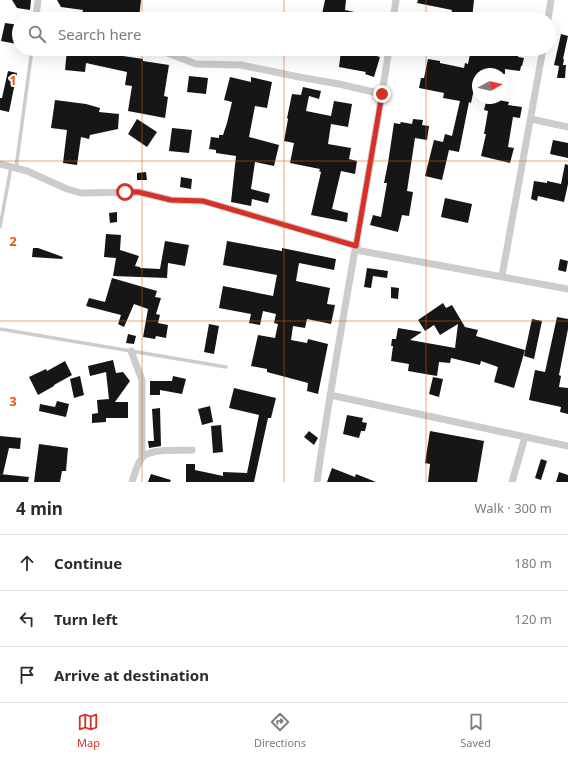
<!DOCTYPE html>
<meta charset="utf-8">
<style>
:root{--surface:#fff;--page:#f7f7f7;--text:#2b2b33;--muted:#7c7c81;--line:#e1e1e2;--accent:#d93025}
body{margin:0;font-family:"Noto Sans",sans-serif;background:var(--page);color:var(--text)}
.compass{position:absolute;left:472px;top:68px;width:36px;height:36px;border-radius:50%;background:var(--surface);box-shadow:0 4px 16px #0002;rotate:82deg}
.stop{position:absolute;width:12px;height:12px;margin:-9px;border:3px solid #d93025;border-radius:50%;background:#fff}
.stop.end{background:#d93025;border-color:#fff;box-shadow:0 1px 4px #0008}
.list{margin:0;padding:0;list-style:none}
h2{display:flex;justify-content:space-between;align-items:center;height:52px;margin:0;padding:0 16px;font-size:17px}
h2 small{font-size:13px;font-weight:400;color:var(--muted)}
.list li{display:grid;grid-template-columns:26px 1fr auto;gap:12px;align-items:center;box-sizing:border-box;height:56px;padding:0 16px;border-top:1px solid var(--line)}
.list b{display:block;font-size:15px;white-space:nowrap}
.list em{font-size:13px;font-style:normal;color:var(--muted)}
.icon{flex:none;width:22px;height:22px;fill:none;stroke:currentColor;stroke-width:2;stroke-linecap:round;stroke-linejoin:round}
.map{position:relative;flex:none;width:568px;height:482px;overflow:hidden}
.search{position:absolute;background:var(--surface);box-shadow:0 4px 16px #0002;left:12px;right:12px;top:12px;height:44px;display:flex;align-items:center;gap:10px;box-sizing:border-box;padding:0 14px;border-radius:22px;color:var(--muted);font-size:15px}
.sheet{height:220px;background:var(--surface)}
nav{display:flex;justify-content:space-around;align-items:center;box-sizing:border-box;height:56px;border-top:1px solid var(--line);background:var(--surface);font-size:11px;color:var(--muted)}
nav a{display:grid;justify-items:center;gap:2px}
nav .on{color:var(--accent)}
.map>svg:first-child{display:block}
.building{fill:#161616}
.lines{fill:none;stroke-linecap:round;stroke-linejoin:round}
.service{stroke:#ccc;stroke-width:3.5}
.minor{stroke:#ccc;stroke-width:7}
.route{stroke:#d93025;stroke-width:5}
.grid{fill:none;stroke:#e8590c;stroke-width:1;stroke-opacity:0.55}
.grid-label{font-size:13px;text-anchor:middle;font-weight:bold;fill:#e8590c;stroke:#fff;stroke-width:4;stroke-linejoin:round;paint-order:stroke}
</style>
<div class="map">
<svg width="568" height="482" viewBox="0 0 568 482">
<rect width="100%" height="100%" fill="#fff"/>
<!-- building -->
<path class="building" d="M12,0H31L30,10L17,8Z
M57,0H141L139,19H116L100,17L101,15H82L83,10L61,7Z
M325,0H346L345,10L374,16V19H321Z
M418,0H474L472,19H450L452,10L417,3Z
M5,23L19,25L17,44L1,41Z
M561,34L568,36L563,59H564L563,65H566L565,78H557L559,66L554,65Z
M67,49H116L124,51L123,56L143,59V61L169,65L164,96L168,97L165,118L128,111L132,86L125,85L127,72L86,63L85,72L65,70Z
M471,49H486L519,54L518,57L524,58L522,66H521L520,71L505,69V74H478V85L475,84L471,103L469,102L459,152L449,150L442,180L425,176L434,140L443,142L445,134L452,136L460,101L443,98L444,93L419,88L421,78H424L428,59L440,61V63L464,68L465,63L468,64Z
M341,51L370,56V54L380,57L374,77L365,74L366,72L339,67Z
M8,71L17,73L9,112L0,110V98H2Z
M189,76L208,78L206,94L187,92Z
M230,77L251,82V77L272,82L267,108L255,106L249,137L279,145L274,166L255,162L251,189L270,194L268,203L252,199L251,206L231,202L236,156L216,153V150L209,149L211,137L219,138V135H223L227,123L232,102L224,100Z
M303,87L321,91L319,99L309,96L306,111L331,116L334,101L352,104L348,127L331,124L328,144L351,148L349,159L357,161L355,174L341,171L332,209L348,213L347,222L311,215L321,172L319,171L320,169L290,163L294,143L284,141L288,119L287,118L292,94L301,95Z
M487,98L509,102L508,105L522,107L520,118L513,117L508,147L514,148L510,163L481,156L486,134H484L488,111L484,110Z
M55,100L86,104L100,108L99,112L119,114L118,129L90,135L89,139L81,137L77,165L63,163L67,130L51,128Z
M137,119L157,132L147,147L128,134Z
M413,119L423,120L422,125L429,126L427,140L415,138L407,191L413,192L409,216L402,215L398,232L370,225L373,215L381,217L387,183H384L388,163L394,123L400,124L401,122L412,124Z
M172,128L192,130L189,153L169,151Z
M553,140L568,143V158L550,154Z
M565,164L568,165V184L564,202L538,196L537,201L531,199L534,181L547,183V181L561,184Z
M146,172L147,180H137V173Z
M181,177L192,179L191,189L180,187Z
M445,198L472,204L468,223L441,217Z
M117,212V222L110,223L109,213Z
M106,234L121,235L120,250L139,256L135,266L140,267V268L160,269L165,241L189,245L185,266L168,263L167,278L113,276L116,258L104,257Z
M227,241L282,251V248L336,259L334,270L299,263L296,281L330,288L327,304L335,305L331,324L307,319L305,328L293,326L291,340L307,343L308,339L328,344L318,394L307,391L308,383L267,372V369L251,366L258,335L275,338L278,324L274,323L276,314L263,311L260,325L249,323L251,314L219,308L223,286L273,296L277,275L223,265Z
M33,248H38L63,257L62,259L32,257Z
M560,259L568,261L566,272L558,270Z
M367,268L388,271L387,278L373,276L371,288L364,287Z
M112,278L157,291L155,297L161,298L156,314L160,315L158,323L168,325L166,338L156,336L155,339L143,337L148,309L134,304L124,327L118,324L121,315L86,306L89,298L105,302Z
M391,287L399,288L398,299L391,298Z
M443,303L446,308L452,305L465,327L478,330L476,336L525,350L514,388L494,382L498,367L481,361L480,365L451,358L450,363L439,362L437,376L408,371L409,364L391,361L393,346H391L392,339H396L398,328L422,332L410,340L455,348L458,324L440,335L434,325L425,331L418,320Z
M557,317L568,319V329L559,375L561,376L559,387L568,388V414L560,412L561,407L529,400L535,370L545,372Z
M532,319L542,321L534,359L524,356Z
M209,324L219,326L214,354L204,352Z
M128,334L136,336L134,344L126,343Z
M113,360L116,373L123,372L130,381L115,402H128V418H106V422L92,423V414L98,413L97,400L109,399L106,372L90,376L88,366Z
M65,361L72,375L54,385V386L38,395L29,377L46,369L47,371Z
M80,376L84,395L74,398L70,379Z
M173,376L186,379L182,394L160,390V395H150V381H172Z
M433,377L443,379L439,397L429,394Z
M234,388L276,398L271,418H268L254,482H186V464H195V470L223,476V472L247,473L259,415L229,408Z
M57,401L69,404L66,417L39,411L40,404L55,407Z
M210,406L213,422L202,425L198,409Z
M160,408L161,446L149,448L148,441H154L152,409Z
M347,415L363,418L362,422L367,423L365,431H361L359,438L343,434Z
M221,425L223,452L213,453L211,426Z
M309,431L318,438L314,445L304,437Z
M430,431L484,441L477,482H428L430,464L425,463Z
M0,436L21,438L20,449L9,448L3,474H0Z
M39,444L68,448L66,471H62L60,482H34Z
M541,459L547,461L541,480L535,478Z
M332,468L355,477L356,474L376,482H327Z
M559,472L568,475V482H556Z
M0,474L29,477L28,482H0Z
M151,474L171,480L170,482H148Z"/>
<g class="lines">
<!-- service -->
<path class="service" d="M16,168L32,49
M0,227L11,167
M0,329L226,367"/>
<!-- minor -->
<path class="minor" d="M38,0L36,16L39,19
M393,19L396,0
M548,19L551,0
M157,49L196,64L241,65L299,77L339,84L382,94
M531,119L568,127
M0,164L27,171L67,189L81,193L139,192L171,200L203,201L357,246
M356,250L568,289
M502,276L543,49
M131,351L142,380V457
M330,395L568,446
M132,482C135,474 136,465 142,458C149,448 179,451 192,450
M317,482C337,337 367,194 389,49
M512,482L525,437"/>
</g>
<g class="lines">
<!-- route -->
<path class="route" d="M125,192H138L171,200L203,201L356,246L382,94"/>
</g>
<!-- grid -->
<path class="grid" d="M142,0V19M284,0V19M426,0V19M142,49V482M284,49V482M426,49V482M0,161H568M0,321H568"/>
<g class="grid-label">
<text x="13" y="85">1</text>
<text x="13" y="246">2</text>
<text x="13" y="406">3</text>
</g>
</svg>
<svg class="compass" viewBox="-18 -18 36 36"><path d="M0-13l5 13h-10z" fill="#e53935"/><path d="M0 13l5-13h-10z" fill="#7c7c81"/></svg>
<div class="stop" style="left:125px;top:192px"></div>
<div class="stop end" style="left:382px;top:94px"></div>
<div class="search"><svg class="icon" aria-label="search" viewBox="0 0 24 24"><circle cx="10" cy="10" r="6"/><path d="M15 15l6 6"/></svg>Search here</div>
</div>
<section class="sheet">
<h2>4 min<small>Walk · 300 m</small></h2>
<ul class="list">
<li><svg class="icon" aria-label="ahead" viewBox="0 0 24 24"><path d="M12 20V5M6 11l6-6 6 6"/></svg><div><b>Continue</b></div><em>180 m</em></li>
<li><svg class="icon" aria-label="left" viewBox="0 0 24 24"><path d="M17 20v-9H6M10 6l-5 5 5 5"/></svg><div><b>Turn left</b></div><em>120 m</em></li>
<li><svg class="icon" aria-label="arrive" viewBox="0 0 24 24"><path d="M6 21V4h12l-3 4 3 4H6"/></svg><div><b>Arrive at destination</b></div></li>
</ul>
</section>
<nav>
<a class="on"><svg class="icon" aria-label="map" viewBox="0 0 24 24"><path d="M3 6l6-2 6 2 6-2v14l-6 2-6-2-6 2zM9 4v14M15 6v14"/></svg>Map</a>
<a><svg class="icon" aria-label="directions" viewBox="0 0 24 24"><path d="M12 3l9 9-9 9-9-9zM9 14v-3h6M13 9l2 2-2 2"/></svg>Directions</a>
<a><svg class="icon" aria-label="saved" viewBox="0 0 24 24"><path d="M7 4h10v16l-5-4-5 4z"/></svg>Saved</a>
</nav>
